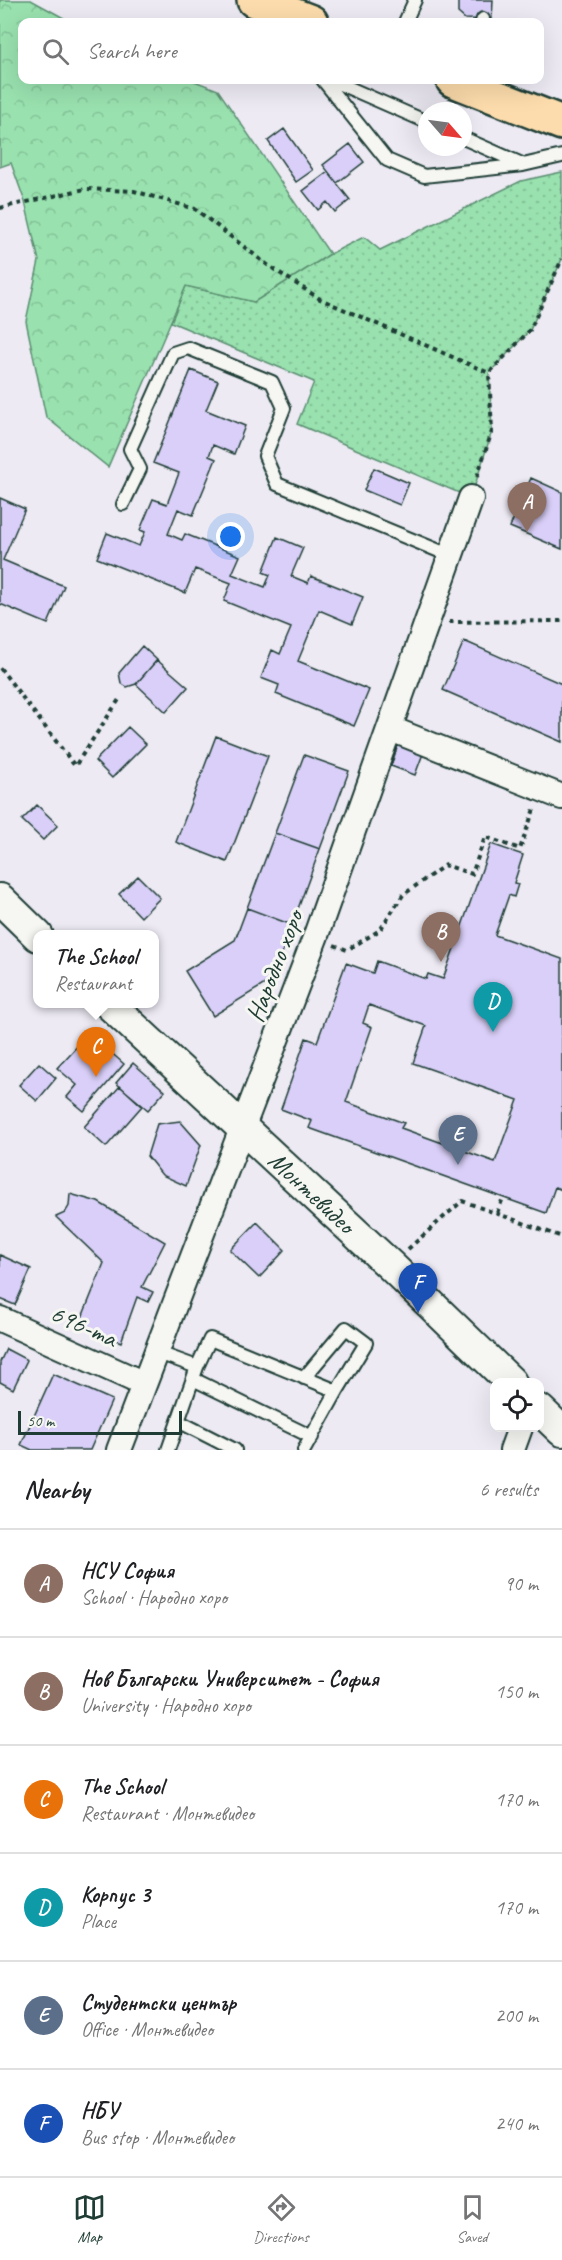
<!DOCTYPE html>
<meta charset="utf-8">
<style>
:root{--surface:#fff;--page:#f6f6f6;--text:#202124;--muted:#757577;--line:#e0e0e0;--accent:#1f3d34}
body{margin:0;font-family:Caveat,sans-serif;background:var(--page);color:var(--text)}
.controls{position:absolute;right:18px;bottom:18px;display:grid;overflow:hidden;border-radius:12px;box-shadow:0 6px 24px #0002}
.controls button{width:54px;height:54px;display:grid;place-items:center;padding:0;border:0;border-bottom:2px solid var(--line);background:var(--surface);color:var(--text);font:30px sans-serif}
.compass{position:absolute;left:418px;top:102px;width:54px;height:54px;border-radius:50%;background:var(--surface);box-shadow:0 6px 24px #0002;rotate:118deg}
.scale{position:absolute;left:18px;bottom:15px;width:164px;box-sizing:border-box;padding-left:6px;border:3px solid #1f3d34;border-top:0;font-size:16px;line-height:21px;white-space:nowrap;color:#1f3d34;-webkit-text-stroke:4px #f6f6f2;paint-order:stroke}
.you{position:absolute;left:231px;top:537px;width:21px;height:21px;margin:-15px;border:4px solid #fff;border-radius:50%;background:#1a73e8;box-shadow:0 0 0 9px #1a73e833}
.badge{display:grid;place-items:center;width:39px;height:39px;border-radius:50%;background:var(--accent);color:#fff;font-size:20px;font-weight:700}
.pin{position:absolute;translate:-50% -50px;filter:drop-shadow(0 2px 3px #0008)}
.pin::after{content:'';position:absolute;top:32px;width:21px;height:18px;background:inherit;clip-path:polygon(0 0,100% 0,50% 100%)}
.popup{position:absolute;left:33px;top:930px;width:126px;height:78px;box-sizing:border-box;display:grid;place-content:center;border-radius:12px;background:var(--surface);filter:drop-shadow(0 2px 4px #0005);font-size:20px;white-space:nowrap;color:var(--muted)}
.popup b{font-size:22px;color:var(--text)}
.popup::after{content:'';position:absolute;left:50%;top:100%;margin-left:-12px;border:12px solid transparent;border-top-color:var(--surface)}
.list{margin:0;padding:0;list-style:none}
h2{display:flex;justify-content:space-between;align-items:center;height:78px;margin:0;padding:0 24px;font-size:26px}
h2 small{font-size:20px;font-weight:400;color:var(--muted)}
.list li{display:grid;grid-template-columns:39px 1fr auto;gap:18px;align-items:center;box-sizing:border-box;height:108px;padding:0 24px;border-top:2px solid var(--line)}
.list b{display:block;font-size:22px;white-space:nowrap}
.list p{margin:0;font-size:20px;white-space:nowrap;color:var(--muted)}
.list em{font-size:20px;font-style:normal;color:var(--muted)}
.icon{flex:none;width:33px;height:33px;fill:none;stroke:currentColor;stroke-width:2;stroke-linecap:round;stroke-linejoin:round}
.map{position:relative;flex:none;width:562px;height:1450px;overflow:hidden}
.search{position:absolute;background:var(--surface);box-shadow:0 6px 24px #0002;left:18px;right:18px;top:18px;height:66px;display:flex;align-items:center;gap:15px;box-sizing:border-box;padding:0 21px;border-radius:12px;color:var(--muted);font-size:22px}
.sheet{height:726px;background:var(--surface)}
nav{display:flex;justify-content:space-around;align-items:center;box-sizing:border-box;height:84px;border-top:2px solid var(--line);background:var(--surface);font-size:16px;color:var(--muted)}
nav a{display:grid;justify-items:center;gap:3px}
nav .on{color:var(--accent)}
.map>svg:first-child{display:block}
.grass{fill:url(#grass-dots);stroke:#5c8f72;stroke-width:1.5}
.forest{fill:url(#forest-crowns);stroke:#5c8f72;stroke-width:1.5}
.building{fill:#d9cff8;stroke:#1f3d34;stroke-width:1.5;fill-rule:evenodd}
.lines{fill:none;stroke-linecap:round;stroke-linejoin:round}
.service-casing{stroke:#1f3d34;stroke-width:16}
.minor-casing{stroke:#1f3d34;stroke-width:28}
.tertiary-casing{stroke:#1f3d34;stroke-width:34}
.trunk-casing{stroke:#1f3d34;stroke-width:38}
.path{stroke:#1f3d34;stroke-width:4;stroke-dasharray:4.5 4.5;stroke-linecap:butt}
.service{stroke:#f6f6f2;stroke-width:12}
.minor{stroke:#f6f6f2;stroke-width:24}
.tertiary{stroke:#f6f6f2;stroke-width:30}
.trunk{stroke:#fcdcac;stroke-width:33}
.labels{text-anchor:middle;stroke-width:6;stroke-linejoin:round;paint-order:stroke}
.street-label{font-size:26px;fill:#1f3d34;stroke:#f6f6f2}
</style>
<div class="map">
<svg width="562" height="1450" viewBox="0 0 562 1450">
<defs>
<pattern id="grass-dots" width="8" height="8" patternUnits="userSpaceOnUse" patternTransform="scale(1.5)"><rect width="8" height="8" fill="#99e1af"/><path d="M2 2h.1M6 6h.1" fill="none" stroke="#83c297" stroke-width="1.8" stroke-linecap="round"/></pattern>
<pattern id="forest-crowns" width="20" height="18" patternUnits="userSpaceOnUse" patternTransform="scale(1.5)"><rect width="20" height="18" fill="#99e1af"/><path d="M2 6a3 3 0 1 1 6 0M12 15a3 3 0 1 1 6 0" fill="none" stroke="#83c297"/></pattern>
</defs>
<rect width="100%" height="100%" fill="#edeaf4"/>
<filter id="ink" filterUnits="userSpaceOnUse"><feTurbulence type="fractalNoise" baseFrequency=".0167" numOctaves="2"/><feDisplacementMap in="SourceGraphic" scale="12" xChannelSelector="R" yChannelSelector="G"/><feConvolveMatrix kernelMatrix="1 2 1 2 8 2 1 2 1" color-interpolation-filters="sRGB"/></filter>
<g filter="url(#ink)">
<!-- grass -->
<path class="grass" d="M562,172V259L530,330L489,373L492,431L471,498L297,424L314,382L171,322L186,286L254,302L330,254L364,237L380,250L521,181Z"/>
<!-- forest -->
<path class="forest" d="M0,0H31L71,22H22V80H192L218,90L330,254L254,302L186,286L108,467L46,417L26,321L39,261L25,202L11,163L0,167Z"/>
<!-- building -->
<path class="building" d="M458,0H493L492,20L465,19L458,13Z
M284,129L313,170L296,182L268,141Z
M350,144L364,162L337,183L323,165Z
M328,172L350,200L335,212L327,202L318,210L303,191Z
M191,370L218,381L206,410L245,426L234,454L213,445L209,456L216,459L193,515L178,509L168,534L182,540L185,534L240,556L232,574L265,587L270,575L263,572L277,537L303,548L291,576L308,583L311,576L363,597L352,624L319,610L298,661L369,690L354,726L276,694L279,685L261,678L272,650L280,654L291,628L224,601L231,583L195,569L185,593L97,558L107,533L139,546L145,532L140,530L153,499L167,504L179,473L153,463Z
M374,468L409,483L400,505L364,490Z
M531,478L562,492V549L510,527Z
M0,498L25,509L3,560L64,586L48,624L0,604Z
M464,641L562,684V742L443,690Z
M142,646L157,660L136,684L127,687L121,683L119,673Z
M157,660L188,687L166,712L136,684Z
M128,727L146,744L112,778L95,761Z
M216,736L268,756L227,862L176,842Z
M399,742L424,751L415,775L391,766Z
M304,755L349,771L320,849L275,833Z
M37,805L58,825L43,840L22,820Z
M275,833L320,849L292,925L247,908Z
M491,844L523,855L514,883L518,884L514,897L509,895L495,935L562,959V1190L555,1187L546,1213L309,1128L312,1121L281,1109L306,1038L317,1042L346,963L373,973L377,961L426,979L428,974L443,979ZM369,1005L426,1026L413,1063L518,1100L495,1162L401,1128L404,1123L346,1102L372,1027L363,1023Z
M138,876L160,898L141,917L119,894Z
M247,908L292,925L273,979L213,1016L185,971L235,940Z
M82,1041L100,1057L107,1049L124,1064L84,1111L67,1097L77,1085L57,1068Z
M39,1063L56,1078L37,1101L19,1085Z
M133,1063L165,1091L148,1110L116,1083Z
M120,1086L142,1106L106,1147L84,1127Z
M180,1121L201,1145L186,1186L162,1175L147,1156L157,1124Z
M70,1194L98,1202L165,1242L142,1287L153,1292L148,1302L137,1297L121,1342L79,1325L104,1263L56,1217L65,1213L69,1206Z
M257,1222L285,1250L259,1278L230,1250Z
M0,1255L31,1269L15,1305L0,1299Z
M6,1349L27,1360L13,1389L0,1382V1362Z
M53,1374L112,1400L90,1450H32L21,1445Z"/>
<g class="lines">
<defs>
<path id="service" d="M405,22L415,0
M482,22L483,19
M323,80L387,160L424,176L523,165L562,156
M331,80L427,122
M463,138L522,164
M123,504L140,469L130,449L173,353L188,348L272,382L284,408L265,456L277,484L449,555
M156,1352L197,1367
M304,1378L346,1328L366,1343L337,1391
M193,1379L312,1437
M178,1421L235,1450
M168,1450L197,1367L210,1339L337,1391L304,1450"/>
<path id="minor" d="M391,729L562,797
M0,1319L144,1384
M119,1450L315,938L471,498
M512,1450L520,1428"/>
<path id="tertiary" d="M0,899L38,936
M109,1004L391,1266L511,1382
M540,1410L562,1431"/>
<path id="trunk" d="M254,0L311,22
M453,80L562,123"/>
</defs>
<!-- service casing -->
<use href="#service" class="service-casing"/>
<!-- minor casing -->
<use href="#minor" class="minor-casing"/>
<!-- tertiary casing -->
<use href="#tertiary" class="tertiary-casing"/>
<!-- trunk casing -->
<use href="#trunk" class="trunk-casing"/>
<!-- path -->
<path class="path" d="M0,208L85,189L134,191L195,209L269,266L320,299L489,373
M477,477L492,431L489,373L530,330L562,259
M449,622L562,621
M0,668L75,766L120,698
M334,945L347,950L380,930L403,895L445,865L472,874L485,837L520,849L534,809
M497,1213L503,1198
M408,1249L462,1201L562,1237"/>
<!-- service -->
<use href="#service" class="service"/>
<!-- minor -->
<use href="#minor" class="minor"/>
<!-- tertiary -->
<use href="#tertiary" class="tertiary"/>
<!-- trunk -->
<use href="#trunk" class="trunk"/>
</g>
</g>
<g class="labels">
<!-- street labels -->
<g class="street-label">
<text transform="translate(274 966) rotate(-69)" y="9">Народно хоро</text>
<text transform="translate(312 1192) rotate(43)" y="9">Монтевидео</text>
<text transform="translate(84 1325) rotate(24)" y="9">696-та</text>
</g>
</g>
</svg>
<div class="controls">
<button><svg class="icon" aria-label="locate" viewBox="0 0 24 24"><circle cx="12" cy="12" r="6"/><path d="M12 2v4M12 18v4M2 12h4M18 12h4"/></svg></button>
</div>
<svg class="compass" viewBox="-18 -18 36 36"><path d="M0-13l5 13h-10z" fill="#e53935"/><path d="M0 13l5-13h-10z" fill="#757577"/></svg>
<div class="scale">50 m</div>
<div class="you"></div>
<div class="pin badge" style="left:527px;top:532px;background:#8d6e63">A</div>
<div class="pin badge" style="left:441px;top:962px;background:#8d6e63">B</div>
<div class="pin badge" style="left:96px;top:1077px;background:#e8710a">C</div>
<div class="popup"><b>The School</b>Restaurant</div>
<div class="pin badge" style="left:493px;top:1032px;background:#0f9aa8">D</div>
<div class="pin badge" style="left:458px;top:1165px;background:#5c6f8a">E</div>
<div class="pin badge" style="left:418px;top:1313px;background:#1a4fb4">F</div>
<div class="search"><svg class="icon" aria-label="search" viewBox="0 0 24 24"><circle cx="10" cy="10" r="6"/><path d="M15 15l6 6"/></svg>Search here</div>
</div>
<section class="sheet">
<h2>Nearby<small>6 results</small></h2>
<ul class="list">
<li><span class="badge" style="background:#8d6e63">A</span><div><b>НСУ София</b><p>School · Народно хоро</p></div><em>90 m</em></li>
<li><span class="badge" style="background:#8d6e63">B</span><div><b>Нов Български Университет - София</b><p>University · Народно хоро</p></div><em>150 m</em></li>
<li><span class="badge" style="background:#e8710a">C</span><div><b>The School</b><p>Restaurant · Монтевидео</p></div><em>170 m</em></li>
<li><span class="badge" style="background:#0f9aa8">D</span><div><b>Корпус 3</b><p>Place</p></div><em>170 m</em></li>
<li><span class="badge" style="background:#5c6f8a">E</span><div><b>Студентски център</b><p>Office · Монтевидео</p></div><em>200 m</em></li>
<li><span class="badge" style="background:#1a4fb4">F</span><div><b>НБУ</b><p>Bus stop · Монтевидео</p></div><em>240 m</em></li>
</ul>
</section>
<nav>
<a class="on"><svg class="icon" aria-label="map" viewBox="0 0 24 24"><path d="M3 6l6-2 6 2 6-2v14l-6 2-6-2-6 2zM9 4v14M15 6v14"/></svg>Map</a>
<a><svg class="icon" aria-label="directions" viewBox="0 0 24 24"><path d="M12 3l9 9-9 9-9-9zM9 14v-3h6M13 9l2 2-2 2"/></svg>Directions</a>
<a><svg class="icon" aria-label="saved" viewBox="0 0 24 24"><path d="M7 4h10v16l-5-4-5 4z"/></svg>Saved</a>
</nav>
